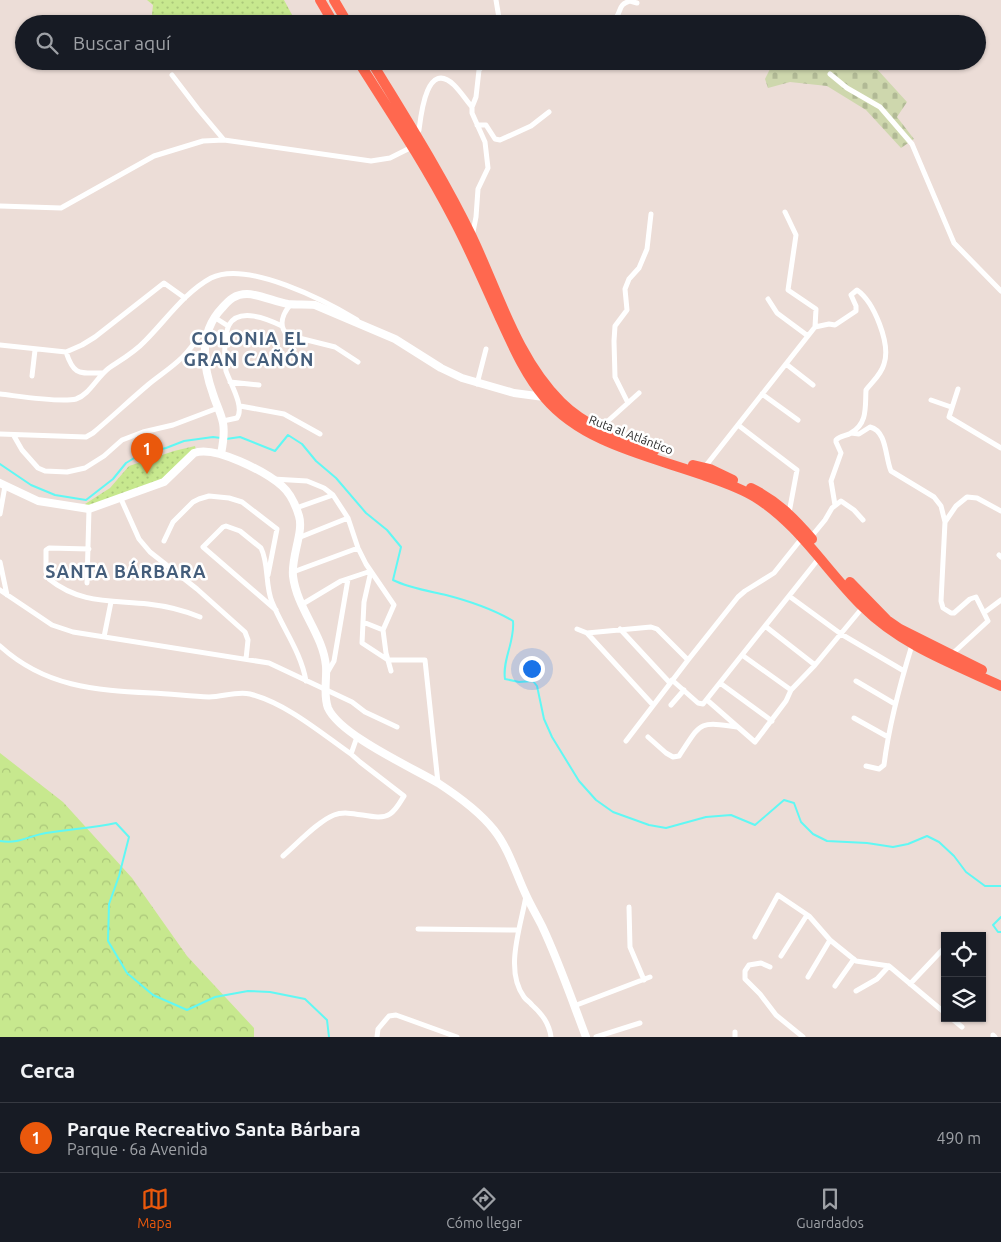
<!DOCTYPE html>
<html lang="es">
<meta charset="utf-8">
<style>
:root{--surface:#171b24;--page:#20242c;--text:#f1f3f6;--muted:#9ea1a6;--line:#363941;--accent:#ea580c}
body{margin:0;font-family:Ubuntu,sans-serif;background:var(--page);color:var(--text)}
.controls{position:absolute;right:15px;bottom:15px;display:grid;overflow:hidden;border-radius:0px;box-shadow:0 1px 4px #0004}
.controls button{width:45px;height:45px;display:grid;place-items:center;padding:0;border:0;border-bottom:1px solid var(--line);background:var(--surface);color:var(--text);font:25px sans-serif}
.you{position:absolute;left:531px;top:668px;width:18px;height:18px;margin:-12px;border:4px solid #fff;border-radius:50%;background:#1a73e8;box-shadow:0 0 0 8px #1a73e833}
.badge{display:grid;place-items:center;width:32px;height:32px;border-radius:50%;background:var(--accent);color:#fff;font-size:16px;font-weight:700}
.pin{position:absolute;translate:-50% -41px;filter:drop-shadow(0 1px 2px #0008)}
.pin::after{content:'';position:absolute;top:26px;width:18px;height:15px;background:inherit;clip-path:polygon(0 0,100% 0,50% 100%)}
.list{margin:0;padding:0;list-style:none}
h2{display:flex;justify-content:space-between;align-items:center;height:65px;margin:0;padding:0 20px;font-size:21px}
h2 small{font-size:16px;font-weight:400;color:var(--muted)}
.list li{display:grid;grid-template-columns:32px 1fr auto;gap:15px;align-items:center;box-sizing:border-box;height:70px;padding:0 20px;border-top:1px solid var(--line)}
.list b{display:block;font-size:19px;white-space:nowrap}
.list p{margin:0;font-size:16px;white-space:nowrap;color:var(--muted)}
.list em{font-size:16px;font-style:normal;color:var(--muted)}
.icon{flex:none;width:28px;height:28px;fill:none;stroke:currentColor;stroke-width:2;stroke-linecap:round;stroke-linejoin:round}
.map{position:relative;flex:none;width:1001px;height:1037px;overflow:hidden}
.search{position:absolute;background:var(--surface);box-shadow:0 1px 4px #0004;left:15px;right:15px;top:15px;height:55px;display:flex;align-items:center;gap:12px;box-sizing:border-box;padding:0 18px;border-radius:28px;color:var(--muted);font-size:19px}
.sheet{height:135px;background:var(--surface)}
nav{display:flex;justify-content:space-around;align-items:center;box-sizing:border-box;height:70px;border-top:1px solid var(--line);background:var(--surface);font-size:14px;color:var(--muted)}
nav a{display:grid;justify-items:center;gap:2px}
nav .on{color:var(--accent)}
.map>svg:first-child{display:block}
.forest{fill:url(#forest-crowns)}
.cemetery{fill:url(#cemetery-stones)}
.park{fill:url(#park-dots)}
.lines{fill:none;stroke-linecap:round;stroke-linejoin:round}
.stream{stroke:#60f8f4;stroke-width:2}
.street{stroke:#fff;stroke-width:5}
.secondary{stroke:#fff;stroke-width:8}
.highway{stroke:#ff684f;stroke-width:10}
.labels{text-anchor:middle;stroke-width:5;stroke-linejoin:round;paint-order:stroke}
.street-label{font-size:12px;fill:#272727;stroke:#fff}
.district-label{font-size:18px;font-weight:bold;letter-spacing:1px;fill:#455e7b;stroke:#fff}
</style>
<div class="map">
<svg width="1001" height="1037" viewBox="0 0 1001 1037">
<defs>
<pattern id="forest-crowns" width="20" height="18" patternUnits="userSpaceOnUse" patternTransform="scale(1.25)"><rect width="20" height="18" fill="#c7e88e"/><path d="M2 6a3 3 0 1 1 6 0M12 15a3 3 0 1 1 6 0" fill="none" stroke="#abc77a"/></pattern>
<pattern id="cemetery-stones" width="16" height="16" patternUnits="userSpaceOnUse" patternTransform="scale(1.25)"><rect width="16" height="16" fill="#ced7ad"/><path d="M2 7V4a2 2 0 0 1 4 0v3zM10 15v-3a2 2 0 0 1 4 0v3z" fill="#b1b995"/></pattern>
<pattern id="park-dots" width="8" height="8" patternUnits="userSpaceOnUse" patternTransform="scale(1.25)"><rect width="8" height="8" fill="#c7e88e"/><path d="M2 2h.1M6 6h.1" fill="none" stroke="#abc77a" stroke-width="1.8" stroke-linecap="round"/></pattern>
</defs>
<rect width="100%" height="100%" fill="#ecddd7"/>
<!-- forest -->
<path class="forest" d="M0,753L63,802L132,878L187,956L254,1028V1037H0Z"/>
<!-- cemetery -->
<path class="cemetery" d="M774,61H866L876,68L907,102L897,117L914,139L901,148L866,110L827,86L790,82L768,88L765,79Z"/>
<!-- park -->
<path class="park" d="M147,0H284L297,24H151L153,5Z
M211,61H257L255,64C251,63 246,62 242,62C228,63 230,74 211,64Z
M195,446L196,450L163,482L87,507L85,504L110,488L129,466L174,451Z"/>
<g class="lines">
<!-- stream -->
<path class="stream" d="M226,439L240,437L275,451L288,435L302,444L316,461L336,478L366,513L387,530L401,547L393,580C409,588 429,591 446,595C469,601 493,609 513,621C515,642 502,660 505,679L519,682L533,681L537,686L544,719L552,737L579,781L596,800L613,812L649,825L666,828L706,817L731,815L755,825L784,800L794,803L801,822L813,834L827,841L867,843L893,847L908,844L927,836L939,842L954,856L966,872L985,886H1001
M0,464L31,485L55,495L86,500L113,479L126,463L141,454L166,448L184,441L213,437L221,438
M0,841C20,844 28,836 46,833C69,829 93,828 116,823L129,837L119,876L109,904L108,941L127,973L153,995L187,1010L215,997L248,991L270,992L305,999L327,1020L329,1037
M1001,917L993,925L998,932H1001"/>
<!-- street -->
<path class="street" d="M496,0L500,24
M562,24L616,18C622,9 618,5 630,1L637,3
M830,74L847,88L880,107L912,144L954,243L1001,291
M172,75L198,109L224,140
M477,125H486L495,139L500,140L531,126L549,112
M416,134L419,130C421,114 427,59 454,85C461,92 466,100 472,107
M0,206L61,208L154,156L203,141L224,140L371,161L390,158L412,147
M785,212L796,235L788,290L816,309L815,327
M472,237L476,217L478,189L488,168L485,142L472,113V107L476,97L479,70L488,61
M768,299L777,313L808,336
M291,304C283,313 278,325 287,335L335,347L358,362
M214,317L228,326
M0,345L66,352L82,345L95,337L164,283L185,298
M66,352C74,376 79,373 102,373
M786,364L813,385
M32,376L35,350
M230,382L259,385
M477,384L486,349
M958,389L949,417L1001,448
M0,394C18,396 60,403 76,399C89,395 97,377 109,368C121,360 135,352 145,341C166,320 185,292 211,278C247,260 326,301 357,320
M762,394L798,420
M931,400L951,407
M628,403L615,377L614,341L615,326L627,310L625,289L629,279L639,268L647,249L651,214
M240,406L284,414L320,434
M223,421L237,418C245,407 230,383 226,371C224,360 224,350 226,340C226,335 227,329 229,325C239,307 268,319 282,326
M738,425L797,470L789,513
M599,429L639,393
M851,433L859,434L870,427C887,431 885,457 891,471L934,497L941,506L945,522
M0,434L86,437L93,433C112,417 130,400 149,384C169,368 187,358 199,335L207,332
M14,436L22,450L38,468L45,471L67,472L85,468L104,456L122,440L143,432L173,425L218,408
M704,468L815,327L829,324L835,325L856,311V306L851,295L857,290C874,302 891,344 884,364C881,375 872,382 866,390C865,407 868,423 851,433C846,436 840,436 836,440V442L841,453L831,481L835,505
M273,479L307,481L324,488L333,495L348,518L358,548L366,564L394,605L383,630L386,653L391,671
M121,499L139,539L150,552L197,589L245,632L248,640L246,659
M296,508L333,495
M0,514L5,486
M811,537L825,520L832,508L841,501L854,510L863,520
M298,538L348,518
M164,541L173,522L193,502L199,499L209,496L229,498L242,502L277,529L268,575
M89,549L49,548L46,550V572L49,579C80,604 111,600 148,604C166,606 183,610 200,617
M999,555L1001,557
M0,562L7,595
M293,572L358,548
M87,583L89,509
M0,590L52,625L73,632L269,663L352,702L365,712L397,727
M789,596L841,634L904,671
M301,605L341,581L371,571L364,602L362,643L388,660H425L438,783
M276,610L203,547L223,527L226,526L240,531L261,548C269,564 265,585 272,602C283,629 301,652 306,681
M985,612L1001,600
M363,622L383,630
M765,626L815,665
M577,629L587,633L653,705
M620,629L670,683
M587,633L651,627L657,629L688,660
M104,637L111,602
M0,646C45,687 94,690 152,693C171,694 190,696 209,697C223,697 236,691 250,694C286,703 321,733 351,754L360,762L404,796C400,802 397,809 390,814C377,823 351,808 334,815C318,821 296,845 283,856
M742,655L791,690
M951,655L988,621L976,597L970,599L954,613H951L943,608L941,601L945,522L956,506L967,497L977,498L1001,511
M327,673L334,661L348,579
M672,680L698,703L703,704L820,557
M856,681L895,704
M720,683L772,721
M707,700L755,742L786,701L791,690L815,665L863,607
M671,705L684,690
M854,718L888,737
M648,737L666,753L673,757L679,756C701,723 697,721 737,727
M626,741L688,660L738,597L745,591L774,573L802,538
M351,754L357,737
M866,766L879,769L884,765C889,724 900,684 912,645
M526,896C521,926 504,970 524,997C526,1000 530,1002 532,1005C542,1014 549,1023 551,1037
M629,907L630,947L644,980
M418,929L518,930
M755,937L778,895L809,916L830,940L856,961L889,966L945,1013
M781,956L807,915
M770,967L761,963L749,965L745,971V979L760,994L776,1015L803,1037
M808,977L830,940
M910,984L945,947
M835,986L854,959
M856,991L877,979L889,966
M574,1006L650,977
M951,1018L962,1027
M377,1037L378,1029L389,1016L396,1015L457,1037
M596,1037L640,1023
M735,1037V1032
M993,1037V1035L995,1037"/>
<!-- secondary -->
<path class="secondary" d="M221,454C223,444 225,433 223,423C221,413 216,404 213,394C203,366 199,332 222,308C229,300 235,294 247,294C258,294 276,302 288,304C297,305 306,304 315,305L395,339L441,368L462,378L514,393L544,397
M0,483L38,501L89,509L164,482L194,453C215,445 266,472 282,486C290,493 296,506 299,516C304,532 291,556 293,576C297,609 323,634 326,666C327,680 323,695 328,708C340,735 411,767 438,783C458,796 479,811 494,830C509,849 516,874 526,895C531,906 537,916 542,926C559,962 572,1000 586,1037"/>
<!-- highway -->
<path class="highway" d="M320,0L334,24
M334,0L348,24
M358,61C391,113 425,164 453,218C470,250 484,283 499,316C512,344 524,373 545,398C583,443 649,456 703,475C720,481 739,487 755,497C800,525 826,571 863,607C901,645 953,664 1001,686
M371,61C406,119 442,175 471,235C498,291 516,357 561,402C586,427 621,439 654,451
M693,465L710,469L733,480
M751,488C776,500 794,518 812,539
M850,582L887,620L900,629L982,670"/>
</g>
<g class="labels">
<!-- street labels -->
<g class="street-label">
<text transform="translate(631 435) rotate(21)" y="4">Ruta al Atlántico</text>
</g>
<!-- district labels -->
<g class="district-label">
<text x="249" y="345">COLONIA EL<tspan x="249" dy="21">GRAN CAÑÓN</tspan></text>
<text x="126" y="578">SANTA BÁRBARA</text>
</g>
</g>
</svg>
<div class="controls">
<button><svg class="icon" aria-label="locate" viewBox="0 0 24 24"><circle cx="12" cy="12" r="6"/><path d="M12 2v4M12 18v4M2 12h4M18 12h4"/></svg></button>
<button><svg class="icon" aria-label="layers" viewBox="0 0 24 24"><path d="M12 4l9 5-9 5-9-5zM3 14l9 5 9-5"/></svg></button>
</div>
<div class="you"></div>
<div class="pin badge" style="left:147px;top:474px">1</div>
<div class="search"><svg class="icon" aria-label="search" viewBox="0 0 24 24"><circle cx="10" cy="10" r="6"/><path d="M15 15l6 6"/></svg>Buscar aquí</div>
</div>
<section class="sheet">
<h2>Cerca<small></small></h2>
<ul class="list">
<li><span class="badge">1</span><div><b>Parque Recreativo Santa Bárbara</b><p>Parque · 6a Avenida</p></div><em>490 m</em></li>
</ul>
</section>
<nav>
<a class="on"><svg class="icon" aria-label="map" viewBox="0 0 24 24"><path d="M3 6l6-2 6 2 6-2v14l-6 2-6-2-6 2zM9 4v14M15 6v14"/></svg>Mapa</a>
<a><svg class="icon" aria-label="directions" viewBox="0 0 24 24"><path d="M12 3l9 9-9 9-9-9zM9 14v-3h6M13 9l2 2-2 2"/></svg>Cómo llegar</a>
<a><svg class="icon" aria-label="saved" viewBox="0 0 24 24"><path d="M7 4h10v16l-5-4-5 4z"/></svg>Guardados</a>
</nav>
